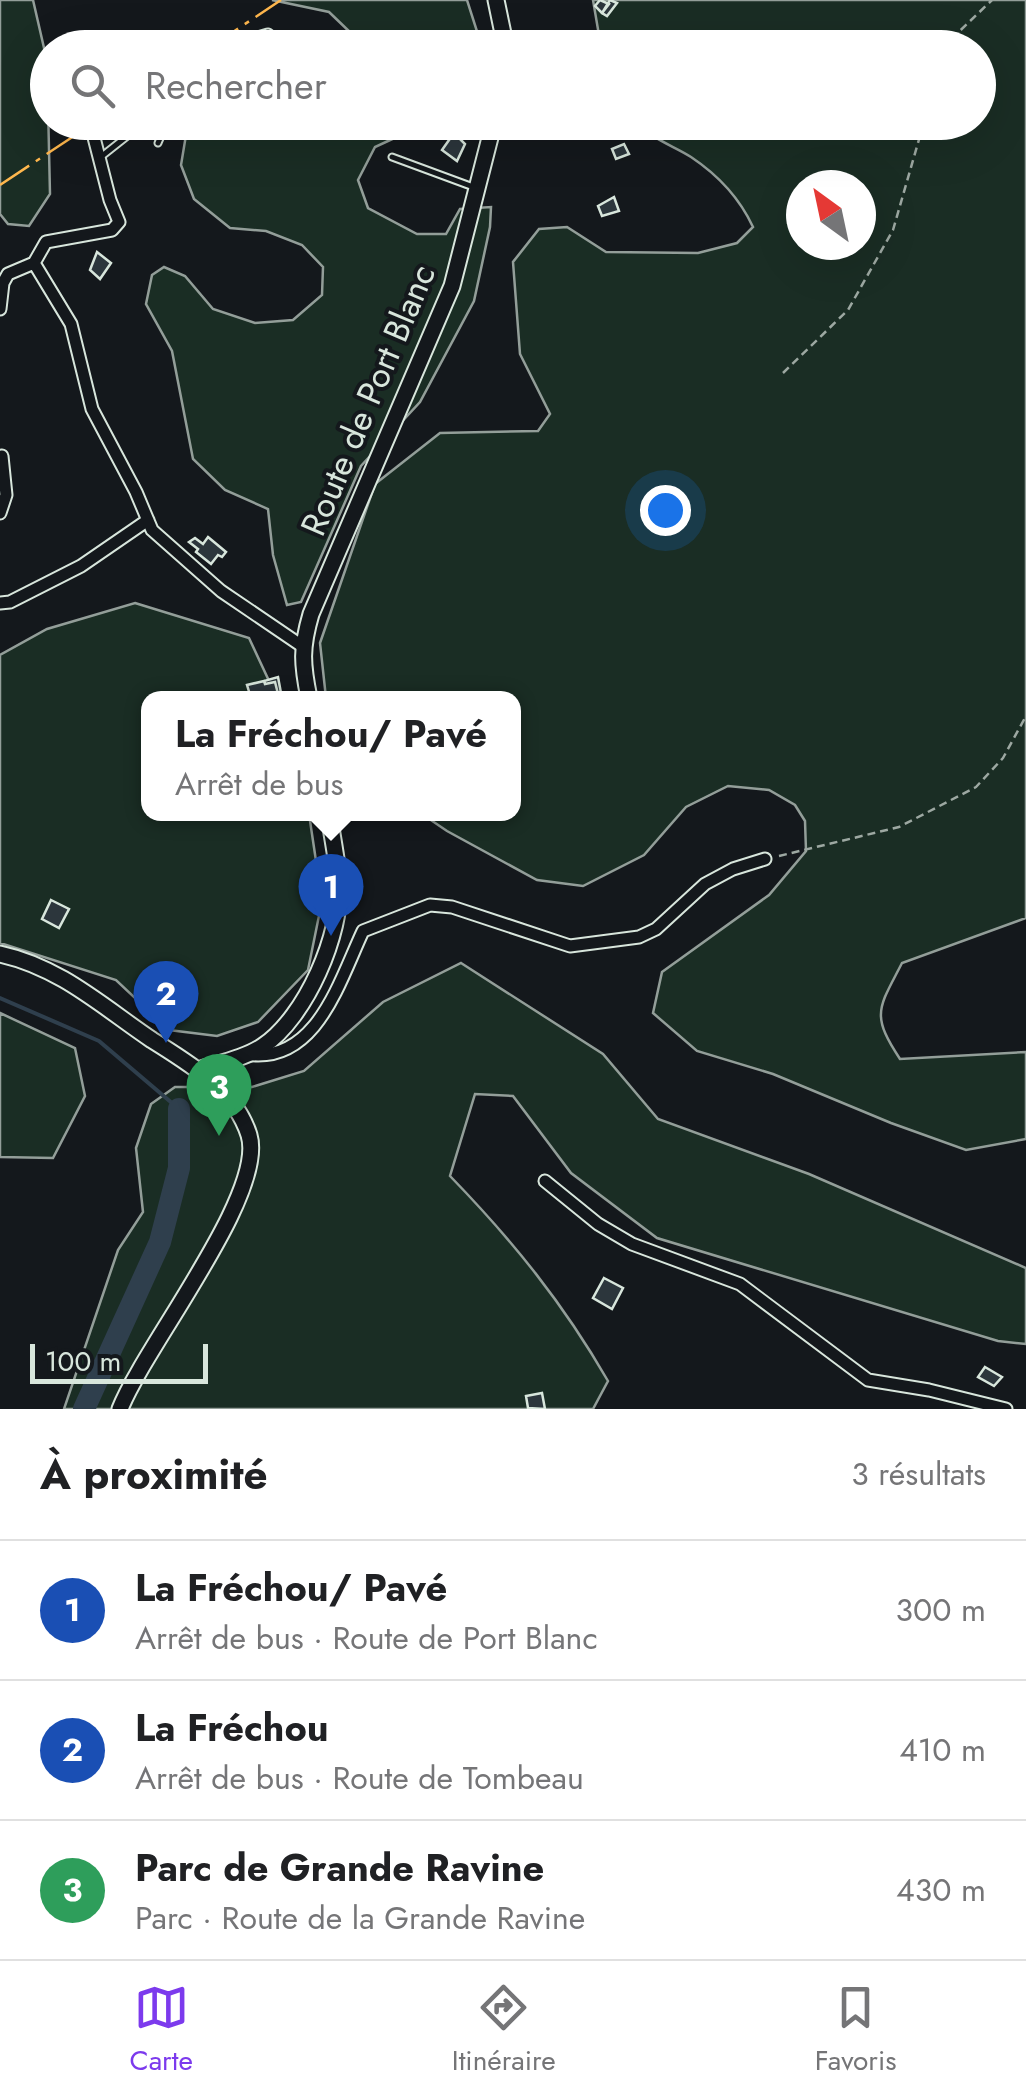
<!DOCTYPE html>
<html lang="fr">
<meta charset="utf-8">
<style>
:root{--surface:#fff;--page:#f2f2f2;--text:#202124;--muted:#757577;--line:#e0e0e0;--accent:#7c3aed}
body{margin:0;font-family:Jost,sans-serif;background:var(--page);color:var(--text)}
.compass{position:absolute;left:786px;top:170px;width:90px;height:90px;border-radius:50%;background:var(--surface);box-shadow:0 10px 40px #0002;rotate:327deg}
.scale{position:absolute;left:30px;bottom:25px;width:178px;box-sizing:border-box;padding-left:10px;border:5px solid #d8e6dc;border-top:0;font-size:28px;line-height:35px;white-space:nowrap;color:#d8e6dc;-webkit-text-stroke:8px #14181c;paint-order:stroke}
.you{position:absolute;left:665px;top:510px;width:35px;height:35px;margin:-25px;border:8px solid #fff;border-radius:50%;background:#1a73e8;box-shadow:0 0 0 15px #1a73e833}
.badge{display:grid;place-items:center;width:65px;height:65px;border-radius:50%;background:var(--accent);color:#fff;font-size:32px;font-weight:700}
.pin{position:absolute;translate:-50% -82px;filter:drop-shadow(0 2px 5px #0008)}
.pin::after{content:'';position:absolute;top:52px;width:35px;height:30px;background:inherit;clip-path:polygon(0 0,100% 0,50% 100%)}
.popup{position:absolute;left:141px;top:691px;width:380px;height:130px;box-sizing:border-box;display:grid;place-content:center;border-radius:20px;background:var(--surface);filter:drop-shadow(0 2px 8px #0005);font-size:32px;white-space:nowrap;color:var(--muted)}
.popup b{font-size:38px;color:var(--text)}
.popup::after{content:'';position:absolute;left:50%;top:100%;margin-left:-20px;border:20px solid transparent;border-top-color:var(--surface)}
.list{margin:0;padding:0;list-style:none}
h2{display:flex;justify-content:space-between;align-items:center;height:130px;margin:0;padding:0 40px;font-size:42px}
h2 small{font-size:32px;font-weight:400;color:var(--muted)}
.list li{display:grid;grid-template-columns:65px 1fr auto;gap:30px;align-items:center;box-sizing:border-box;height:140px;padding:0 40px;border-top:2px solid var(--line)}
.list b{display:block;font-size:38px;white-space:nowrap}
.list p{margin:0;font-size:32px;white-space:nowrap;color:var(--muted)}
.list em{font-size:32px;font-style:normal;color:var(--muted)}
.icon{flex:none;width:55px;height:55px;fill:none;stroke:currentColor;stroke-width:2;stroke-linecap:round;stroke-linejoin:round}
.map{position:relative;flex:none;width:1026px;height:1409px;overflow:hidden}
.search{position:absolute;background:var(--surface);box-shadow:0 10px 40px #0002;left:30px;right:30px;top:30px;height:110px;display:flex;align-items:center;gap:25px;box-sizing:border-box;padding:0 35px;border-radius:55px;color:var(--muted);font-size:38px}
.sheet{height:550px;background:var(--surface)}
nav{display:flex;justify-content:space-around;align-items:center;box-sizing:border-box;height:140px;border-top:2px solid var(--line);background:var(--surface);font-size:28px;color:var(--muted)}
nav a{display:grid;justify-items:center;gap:5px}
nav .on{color:var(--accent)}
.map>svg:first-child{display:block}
.green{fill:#1a2d24;stroke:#939e99;stroke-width:2.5;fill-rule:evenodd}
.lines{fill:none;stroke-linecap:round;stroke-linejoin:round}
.stream{stroke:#2f3f4d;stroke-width:4}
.river{stroke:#2f3f4d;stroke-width:22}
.building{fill:#2c363c;stroke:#d8e6dc;stroke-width:2.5}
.lane-casing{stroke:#d8e6dc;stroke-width:9}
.street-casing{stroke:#d8e6dc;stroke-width:15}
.secondary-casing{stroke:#d8e6dc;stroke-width:19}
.path{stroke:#9da8a2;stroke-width:2.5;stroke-dasharray:8 5;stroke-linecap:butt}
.lane{stroke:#14181c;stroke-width:5}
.street{stroke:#14181c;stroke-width:11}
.secondary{stroke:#14181c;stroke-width:15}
.power{stroke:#ffb74d;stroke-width:2.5;stroke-dasharray:35 8 5 8;stroke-linecap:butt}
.labels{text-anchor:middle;stroke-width:8;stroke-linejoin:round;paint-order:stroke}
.street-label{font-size:35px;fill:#d8e6dc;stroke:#14181c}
</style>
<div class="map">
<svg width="1026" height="1409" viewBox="0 0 1026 1409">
<rect width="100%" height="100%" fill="#14181c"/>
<!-- green -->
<path class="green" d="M0,0H33L47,61L50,194L29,226L8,224L0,214Z
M272,0H467L482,47H351L353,35L329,12Z
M593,0H1026V918L902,963C879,1008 870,1014 900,1059L1026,1052V1139L966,1150L891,1123L773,1074L697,1051L653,1013L662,972L769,895L806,851L805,821L795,805L769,790L728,786L686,807L644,855L583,886L537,880L447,831L422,814H514V698H326L320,643L375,484L440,433L538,431L550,414L520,354L513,262L539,229L567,227L606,252L698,253L737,243L753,227C740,199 718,175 691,157C674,146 651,139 639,123L978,122V48L601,47ZM801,185H861V245H801Z
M188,123H427L375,147L358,180L368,208L417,234H446L460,209L491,207L490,227L474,301L420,402L361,466L301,602L287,605L273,555L268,509L225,490L193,459L172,351L146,304L152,275L164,267L185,276L213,309L255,323L293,320L322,295L323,267L302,245L266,231L230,228L194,199L181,165Z
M135,603L249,638L277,698H148V814H309L322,901L308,970L258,1022L217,1036L169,1030L116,980L0,943V655L47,629Z
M461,963L603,1054L658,1119L809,1174L1026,1268V1344L998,1341L657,1238L571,1173L513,1096L475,1094L450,1176C513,1241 563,1303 608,1381L593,1409H64L118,1250L143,1212L136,1148L151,1104L175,1087H252L304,1071L383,1002Z
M0,1013L75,1048L85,1096L53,1158L0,1157Z"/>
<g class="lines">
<!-- stream -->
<path class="stream" d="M0,998L99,1041L179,1109"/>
<!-- river -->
<path class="river" d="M84,1409L160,1242L179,1168V1109"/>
</g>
<!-- building -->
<path class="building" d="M600,0L609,4L602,13L595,6Z
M610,0L617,3L607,16L602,13Z
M454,133L465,144L457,161L442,150Z
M624,144L629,154L616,159L612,149Z
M614,197L619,211L602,216L598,206Z
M97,252L111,263L100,279L90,270Z
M208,537L226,552L222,557L218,555L211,564L196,552L198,549L189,542L195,538L203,544Z
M278,677L281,693L278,694L275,682L265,684L264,681Z
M264,681L265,684L275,682L278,694L251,698L247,685Z
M51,900L69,909L59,928L42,919Z
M604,1278L623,1288L612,1309L593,1298Z
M985,1367L1002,1377L994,1386L978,1377Z
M542,1393L545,1409L528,1408L526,1396Z"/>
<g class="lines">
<defs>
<path id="lane" d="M158,143L167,122
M102,156L145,122
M392,157L476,188"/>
<path id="street" d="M224,48L268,35
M34,263L71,324L92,409L136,492L152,530L221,591L302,646
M0,309L3,283L8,274L34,263L46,242L112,230L119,222L110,200L90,122
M0,513L6,495L2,456
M0,603L10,602L81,566L148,520
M246,1054C316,1065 339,982 363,931L430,905L452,907L570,946L639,937L656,929L705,884L733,869L765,859
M545,1181L598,1224L632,1244L740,1284L868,1380L929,1390L1006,1409"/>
<path id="secondary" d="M496,0L506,48
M309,698C302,664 301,648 311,614L452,286L494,122
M0,954C60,967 103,1007 152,1040C190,1064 235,1090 249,1135C267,1194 144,1347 120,1409
M198,1070C220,1063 245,1058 263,1046C306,1017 342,934 339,882C337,860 332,836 329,814"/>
</defs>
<!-- lane casing -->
<use href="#lane" class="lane-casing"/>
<!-- street casing -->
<use href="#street" class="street-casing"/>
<!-- secondary casing -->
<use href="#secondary" class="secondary-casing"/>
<!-- path -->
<path class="path" d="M942,48L992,0
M783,373L848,310L893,230L924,122
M779,856L899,827L976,787L1003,758L1026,716"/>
<!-- lane -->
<use href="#lane" class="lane"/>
<!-- street -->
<use href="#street" class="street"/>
<!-- secondary -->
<use href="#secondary" class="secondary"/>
<!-- power -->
<path class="power" d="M209,48L281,0
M0,185L95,122"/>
</g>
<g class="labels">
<!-- street labels -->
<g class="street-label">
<text transform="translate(368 400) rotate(-67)" y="12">Route de Port Blanc</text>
</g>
</g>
</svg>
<svg class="compass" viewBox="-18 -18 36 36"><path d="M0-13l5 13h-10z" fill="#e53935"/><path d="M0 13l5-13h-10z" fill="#757577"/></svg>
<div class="scale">100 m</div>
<div class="you"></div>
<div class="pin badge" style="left:331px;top:936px;background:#1a4fb4">1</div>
<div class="popup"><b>La Fréchou/ Pavé</b>Arrêt de bus</div>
<div class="pin badge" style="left:166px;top:1043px;background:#1a4fb4">2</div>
<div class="pin badge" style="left:219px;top:1136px;background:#2e9e5b">3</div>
<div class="search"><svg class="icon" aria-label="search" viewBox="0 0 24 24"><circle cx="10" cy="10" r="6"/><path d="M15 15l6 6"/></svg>Rechercher</div>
</div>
<section class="sheet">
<h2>À proximité<small>3 résultats</small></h2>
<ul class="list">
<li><span class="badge" style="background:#1a4fb4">1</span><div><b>La Fréchou/ Pavé</b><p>Arrêt de bus · Route de Port Blanc</p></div><em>300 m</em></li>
<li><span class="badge" style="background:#1a4fb4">2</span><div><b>La Fréchou</b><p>Arrêt de bus · Route de Tombeau</p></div><em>410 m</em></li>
<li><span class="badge" style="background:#2e9e5b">3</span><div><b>Parc de Grande Ravine</b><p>Parc · Route de la Grande Ravine</p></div><em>430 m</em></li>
</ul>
</section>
<nav>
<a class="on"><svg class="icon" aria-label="map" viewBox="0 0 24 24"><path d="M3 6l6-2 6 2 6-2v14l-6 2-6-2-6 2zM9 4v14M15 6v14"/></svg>Carte</a>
<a><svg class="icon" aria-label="directions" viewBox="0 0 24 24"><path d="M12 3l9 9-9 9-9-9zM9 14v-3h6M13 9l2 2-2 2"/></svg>Itinéraire</a>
<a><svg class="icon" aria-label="saved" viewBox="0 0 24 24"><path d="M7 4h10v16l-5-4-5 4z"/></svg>Favoris</a>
</nav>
